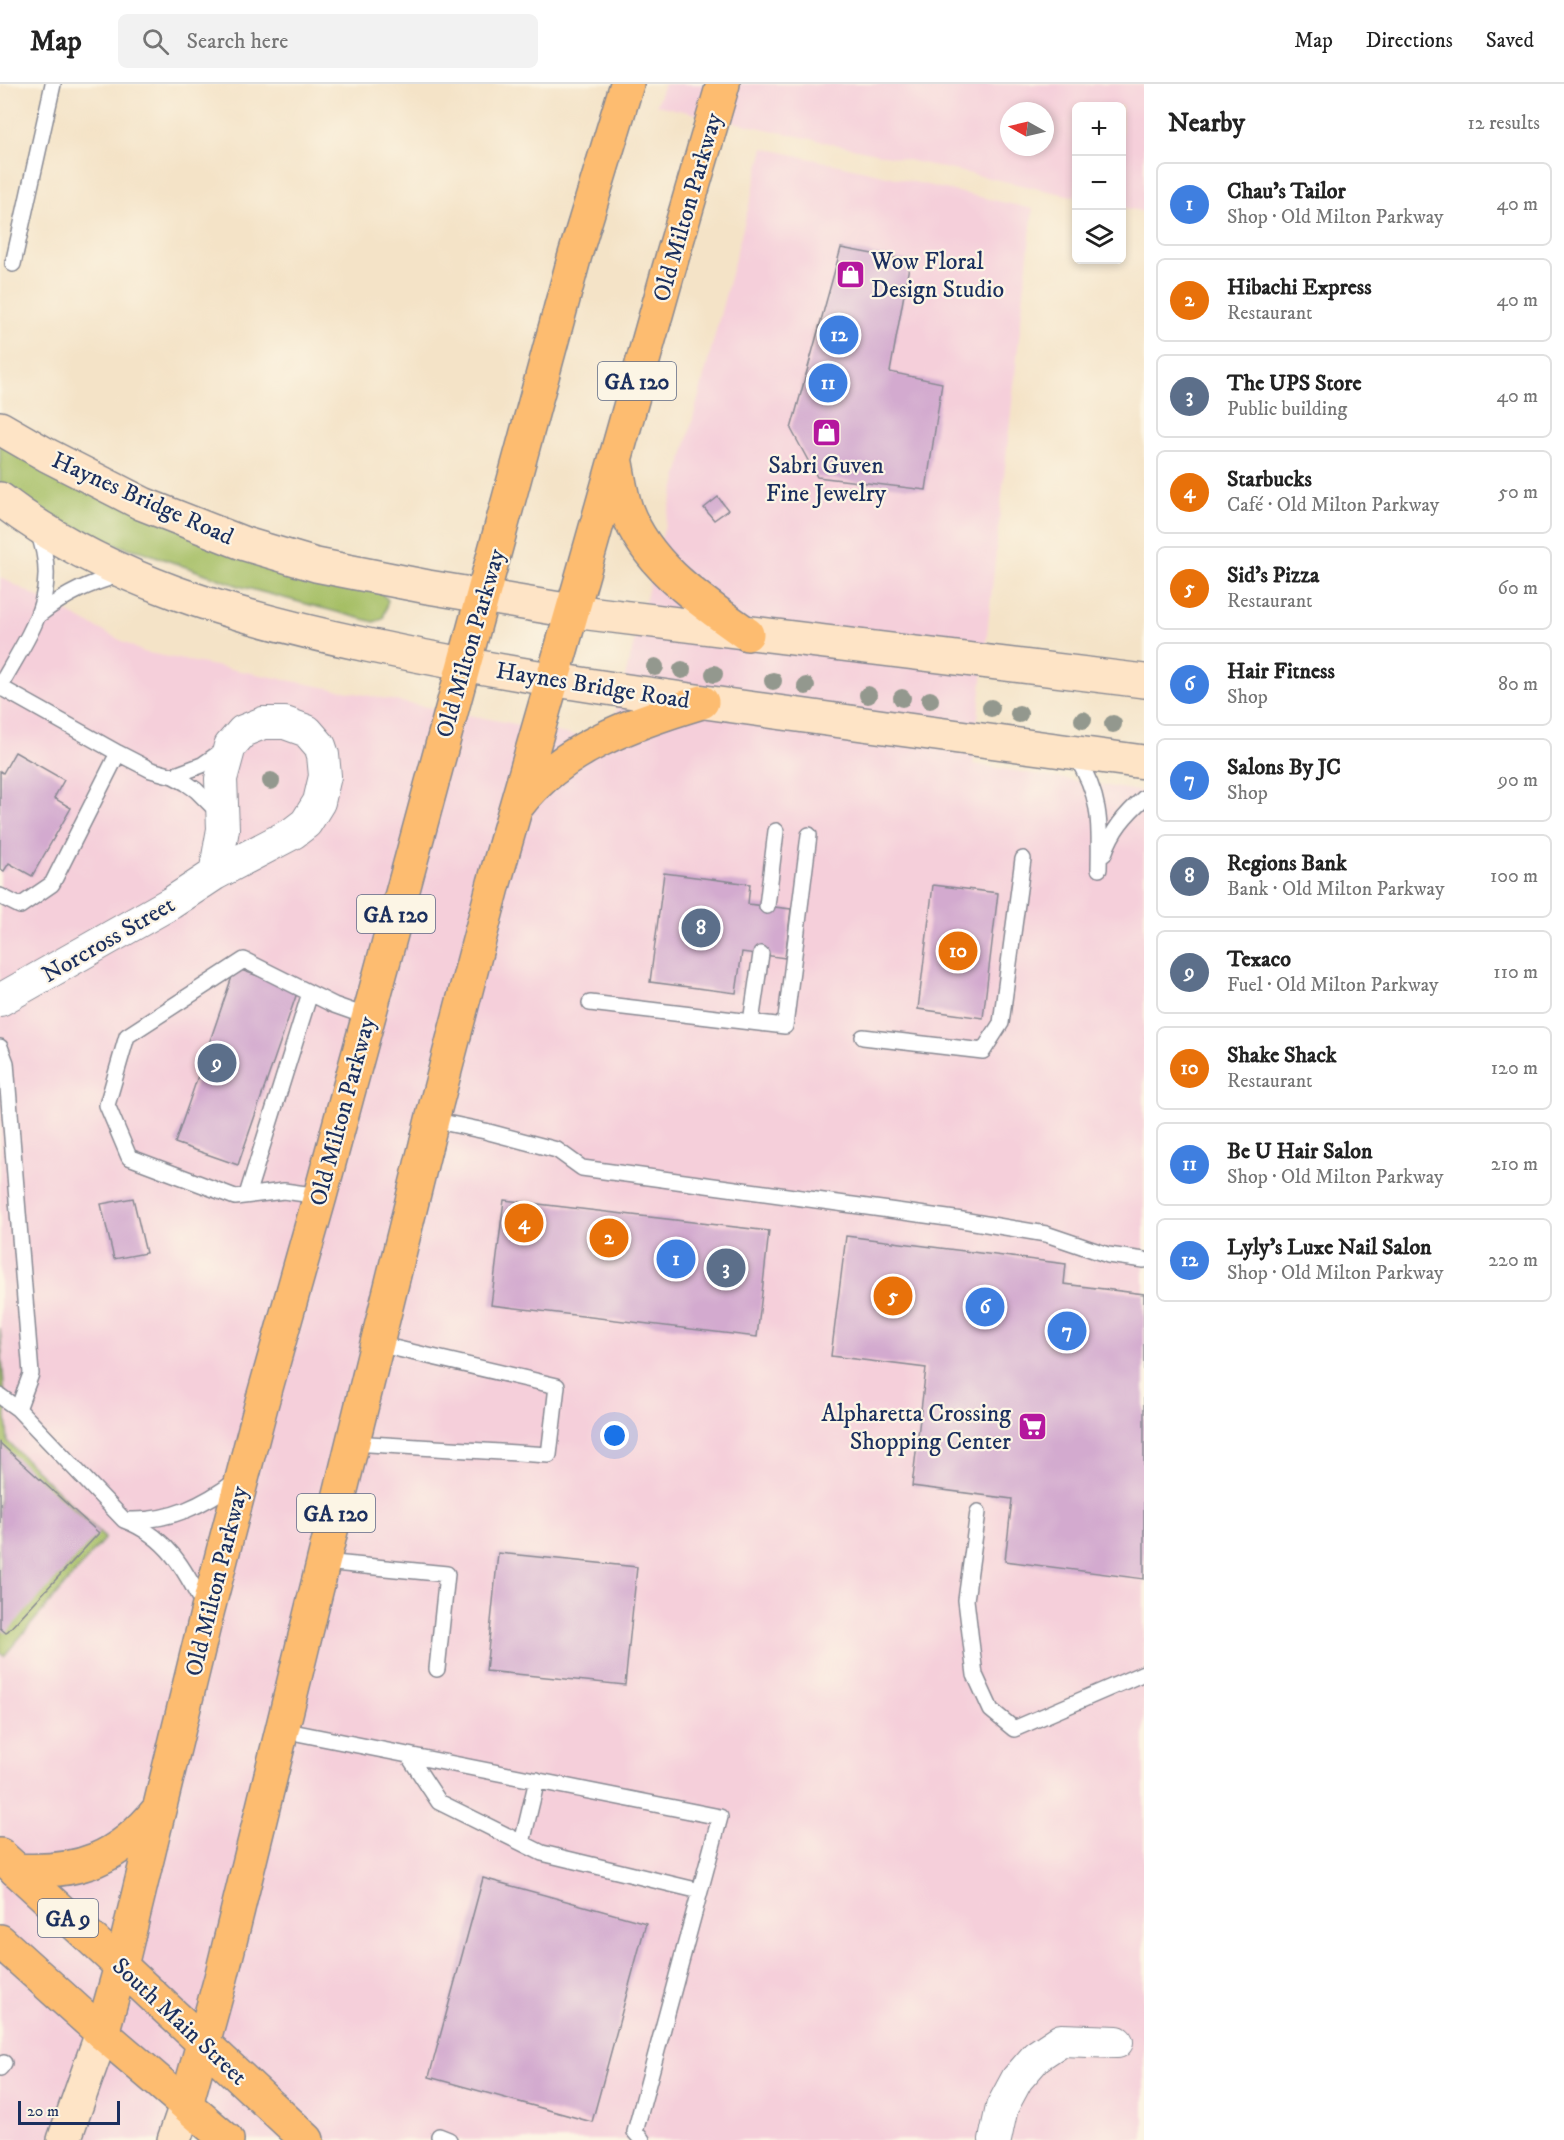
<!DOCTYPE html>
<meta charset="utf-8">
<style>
:root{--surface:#fff;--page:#f2f2f2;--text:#222;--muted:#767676;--line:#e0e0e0;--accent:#b5179e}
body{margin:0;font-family:"IM FELL DW Pica",serif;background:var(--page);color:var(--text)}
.controls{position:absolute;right:18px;top:18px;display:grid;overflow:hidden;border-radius:9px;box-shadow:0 3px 9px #0003}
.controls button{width:54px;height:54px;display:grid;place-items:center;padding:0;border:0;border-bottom:2px solid var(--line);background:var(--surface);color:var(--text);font:30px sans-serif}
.compass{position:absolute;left:1000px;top:18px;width:54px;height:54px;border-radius:50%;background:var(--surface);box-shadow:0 3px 9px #0003;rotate:278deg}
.scale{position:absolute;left:18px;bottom:15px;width:102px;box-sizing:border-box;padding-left:6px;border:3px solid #1b2f5e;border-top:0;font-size:16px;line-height:21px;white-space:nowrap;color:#1b2f5e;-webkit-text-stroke:4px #fcf5e5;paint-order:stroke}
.you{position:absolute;left:615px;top:1352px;width:21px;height:21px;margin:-15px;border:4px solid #fff;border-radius:50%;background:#1a73e8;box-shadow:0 0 0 9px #1a73e833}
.badge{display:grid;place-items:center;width:39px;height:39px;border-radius:50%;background:var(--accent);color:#fff;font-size:20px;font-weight:700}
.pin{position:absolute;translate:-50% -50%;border:3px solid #fff;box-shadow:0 2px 6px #0006}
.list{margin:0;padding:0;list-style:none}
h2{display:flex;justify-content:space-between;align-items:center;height:78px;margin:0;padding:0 24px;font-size:26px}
h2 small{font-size:20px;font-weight:400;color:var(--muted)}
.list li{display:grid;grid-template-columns:39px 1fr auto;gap:18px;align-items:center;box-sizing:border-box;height:84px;margin:0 12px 12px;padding:0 12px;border:2px solid var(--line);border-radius:9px}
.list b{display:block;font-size:22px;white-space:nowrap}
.list p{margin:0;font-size:20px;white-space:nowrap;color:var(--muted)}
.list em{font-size:20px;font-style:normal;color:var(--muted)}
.icon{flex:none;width:33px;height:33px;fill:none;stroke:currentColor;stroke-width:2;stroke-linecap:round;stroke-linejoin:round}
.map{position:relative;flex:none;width:1144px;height:2056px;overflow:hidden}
header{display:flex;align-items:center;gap:36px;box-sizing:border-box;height:84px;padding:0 30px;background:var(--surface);border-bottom:2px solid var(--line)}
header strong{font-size:28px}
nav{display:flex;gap:33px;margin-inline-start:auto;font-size:21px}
.search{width:420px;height:54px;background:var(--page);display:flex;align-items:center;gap:15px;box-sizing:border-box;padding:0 21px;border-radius:9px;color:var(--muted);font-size:22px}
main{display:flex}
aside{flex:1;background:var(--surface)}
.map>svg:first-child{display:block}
.built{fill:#f5cfda;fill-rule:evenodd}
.green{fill:#a4be64;stroke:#607661;stroke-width:1.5}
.building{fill:#d3aacf}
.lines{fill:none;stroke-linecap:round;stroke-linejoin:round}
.lane-casing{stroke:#888992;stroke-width:18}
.street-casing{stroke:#888992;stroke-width:34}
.secondary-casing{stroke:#888992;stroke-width:36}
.primary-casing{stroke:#888992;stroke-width:36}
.highway-casing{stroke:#888992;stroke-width:36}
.lane{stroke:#fff;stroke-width:15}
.street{stroke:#fff;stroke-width:32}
.secondary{stroke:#fee4c6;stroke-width:33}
.primary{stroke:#fdbc70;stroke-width:33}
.highway{stroke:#fdbc70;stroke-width:33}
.tree{fill:#93988e}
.labels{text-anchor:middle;stroke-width:4.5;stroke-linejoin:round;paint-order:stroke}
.shield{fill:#fcf5e5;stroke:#5e6a86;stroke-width:1.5}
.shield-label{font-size:22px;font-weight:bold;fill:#1b2f5e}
.street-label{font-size:24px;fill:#1b2f5e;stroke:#fcf5e5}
.poi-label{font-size:24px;fill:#1b2f5e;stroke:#fcf5e5;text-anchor:start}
</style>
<header>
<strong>Map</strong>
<div class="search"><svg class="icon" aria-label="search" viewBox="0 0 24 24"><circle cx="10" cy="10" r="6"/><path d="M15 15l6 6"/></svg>Search here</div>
<nav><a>Map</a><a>Directions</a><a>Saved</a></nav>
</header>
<main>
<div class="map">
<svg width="1144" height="2056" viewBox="0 0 1144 2056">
<rect width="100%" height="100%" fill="#fcf5e5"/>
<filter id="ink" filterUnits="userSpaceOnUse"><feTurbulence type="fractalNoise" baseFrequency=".0167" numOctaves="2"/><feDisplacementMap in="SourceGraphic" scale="12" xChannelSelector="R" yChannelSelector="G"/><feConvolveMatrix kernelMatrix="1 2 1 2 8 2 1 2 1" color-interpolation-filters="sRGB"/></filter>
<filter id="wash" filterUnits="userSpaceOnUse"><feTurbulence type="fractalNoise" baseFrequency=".008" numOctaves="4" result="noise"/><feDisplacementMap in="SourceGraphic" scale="24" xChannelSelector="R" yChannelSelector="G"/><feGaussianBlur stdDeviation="1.35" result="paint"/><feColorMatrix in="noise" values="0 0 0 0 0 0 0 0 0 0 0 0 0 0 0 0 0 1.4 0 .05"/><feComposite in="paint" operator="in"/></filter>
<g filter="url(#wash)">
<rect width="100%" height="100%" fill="#f4e3c7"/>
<!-- built -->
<path class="built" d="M664,0H1144V128L1122,123V22H1076V113L656,21ZM1009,27H1045V63H1009Z
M764,64L1033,125L973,680L1144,708V2056H0V493L143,568L608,658Z"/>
<!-- green -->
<path class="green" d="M0,357L379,507L388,516L383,535L374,538L239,502L144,468L84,453L0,402Z
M0,1244L8,1358L105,1454L4,1572L0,1569Z"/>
<g id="blocks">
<!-- building -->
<path class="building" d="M841,164L910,177L890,288L942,299L926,406L817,393L791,345Z
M718,413L728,426L714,436L704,424Z
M15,668L64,696L54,714L71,724L32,792L9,779L4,787L0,785V687L3,689Z
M664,789L750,800L748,820L791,825L785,874L742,868L736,909L650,898Z
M933,801L998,809L983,934L918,925Z
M235,884L298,906L238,1081L175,1059Z
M133,1114L146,1169L114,1175L101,1120Z
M504,1116L769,1147L757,1253L491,1221Z
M846,1152L1066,1180L1064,1200L1144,1210V1495L1005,1477L1012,1415L912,1402L926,1284L831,1272Z
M0,1359L99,1449L6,1549L0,1544Z
M498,1469L637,1483L625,1601L486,1587Z
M483,1794L646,1839L592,2038L429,1993Z"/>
</g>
</g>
<g filter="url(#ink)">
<use href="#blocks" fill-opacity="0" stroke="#888992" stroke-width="1.5"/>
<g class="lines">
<defs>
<path id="lane" d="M13,180L53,0
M40,530C67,509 90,499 123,490
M0,602C29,550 63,508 37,446
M0,603L118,669L151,686L173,692L186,699L196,706L219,729
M1075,671C1101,712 1100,737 1099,785
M173,692L202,681L226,664
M1104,770C1112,746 1125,731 1144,714
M0,812L20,822L52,800L118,669
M767,822L776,747
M590,919L751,938L761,870
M751,938L785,942L809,751
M863,953L983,967L1001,939L1023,775
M0,963L6,979L31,1290L18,1325
M432,1036L485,1047L557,1066L582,1084L962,1136L1046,1150L1108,1171L1144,1176
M247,1111L310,909
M320,1112L284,1107L235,1113L129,1073L107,1021L127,952L244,876L334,921L368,933
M0,1312L18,1325L124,1436C167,1452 185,1485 205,1525
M353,1359L549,1371L557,1302L377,1260
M978,1428L966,1516L975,1591L991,1626L1014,1645L1144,1589
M130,1436C171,1437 204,1421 237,1396
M324,1478L447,1490L437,1585
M282,1646L720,1733L635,2048L642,2056
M408,1671L439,1718L542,1769L700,1807
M522,1759L537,1696
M0,1984L4,1979
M439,2052L449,2056"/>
<path id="street" d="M0,916L171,819L215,790L293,749L306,739L319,718L325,692L323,671L320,662L307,647L285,639H263L243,647L230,662L221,695L223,745L215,790
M995,2056L1002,2023L1017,1995L1037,1972L1061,1956L1117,1958"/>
<path id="secondary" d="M0,344L47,371L143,420L245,460L316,481L428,503L572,527L1144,597
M0,415C106,497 239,534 367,561C474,584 582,601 690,616C841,637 993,658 1144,678
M64,2056L102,1949
M174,2056L186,2021"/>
<path id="primary" d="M0,1771L121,1882
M0,1857L102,1949"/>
<path id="highway" d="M616,379C619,394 621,410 626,425C647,482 699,516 747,550
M517,722C561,664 635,638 702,618
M16,1786C78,1790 119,1775 159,1725
M121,1882L307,2056
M186,2021L221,1894L432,1036L494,799L582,493L670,181L723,0
M227,2056L102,1949L121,1882L207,1529L262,1318L320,1112L575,171L627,0"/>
</defs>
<!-- lane casing -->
<use href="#lane" class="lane-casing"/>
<!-- street casing -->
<use href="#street" class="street-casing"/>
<!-- secondary casing -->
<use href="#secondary" class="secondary-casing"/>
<!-- primary casing -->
<use href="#primary" class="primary-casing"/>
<!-- highway casing -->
<use href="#highway" class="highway-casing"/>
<!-- lane -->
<use href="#lane" class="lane"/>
<!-- street -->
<use href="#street" class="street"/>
<!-- secondary -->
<use href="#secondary" class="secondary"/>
<!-- primary -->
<use href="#primary" class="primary"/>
<!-- highway -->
<use href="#highway" class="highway"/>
</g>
<!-- trees -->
<g class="tree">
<circle cx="655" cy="583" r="9"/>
<circle cx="682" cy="586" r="9"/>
<circle cx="714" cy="590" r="9"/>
<circle cx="773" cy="597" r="9"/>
<circle cx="806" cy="602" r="9"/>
<circle cx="868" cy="611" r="9"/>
<circle cx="902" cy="614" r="9"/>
<circle cx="930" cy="616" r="9"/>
<circle cx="991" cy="624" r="9"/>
<circle cx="1019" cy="630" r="9"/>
<circle cx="1083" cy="636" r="9"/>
<circle cx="1113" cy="640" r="9"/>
<circle cx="271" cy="697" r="9"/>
</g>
</g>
<!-- icons -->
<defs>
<symbol id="shop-square" viewBox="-11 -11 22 22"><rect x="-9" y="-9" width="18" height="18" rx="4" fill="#b5179e" stroke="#fcf5e5"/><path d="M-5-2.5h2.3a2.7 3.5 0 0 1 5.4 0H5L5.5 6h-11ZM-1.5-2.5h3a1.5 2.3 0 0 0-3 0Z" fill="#fff"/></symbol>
<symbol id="supermarket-square" viewBox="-11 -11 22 22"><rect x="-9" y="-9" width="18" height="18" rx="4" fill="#b5179e" stroke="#fcf5e5"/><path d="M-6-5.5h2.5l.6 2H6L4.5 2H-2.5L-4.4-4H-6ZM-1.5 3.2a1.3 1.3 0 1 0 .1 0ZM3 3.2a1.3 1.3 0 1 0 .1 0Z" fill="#fff"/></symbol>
</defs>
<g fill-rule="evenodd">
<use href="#shop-square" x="834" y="174" width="33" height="33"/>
<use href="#shop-square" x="810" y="332" width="33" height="33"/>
<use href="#supermarket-square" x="1016" y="1326" width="33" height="33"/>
</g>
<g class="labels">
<!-- shield labels -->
<g class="shield">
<rect x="598" y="278" width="78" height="38" rx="4.5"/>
<rect x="357" y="811" width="78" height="38" rx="4.5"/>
<rect x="297" y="1410" width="78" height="38" rx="4.5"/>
<rect x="38" y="1815" width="60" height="38" rx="4.5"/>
</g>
<g class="shield-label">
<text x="637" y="305">GA 120</text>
<text x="396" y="838">GA 120</text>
<text x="336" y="1437">GA 120</text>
<text x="68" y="1842">GA 9</text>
</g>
<!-- street labels -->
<g class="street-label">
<text transform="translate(687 123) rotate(-74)" y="8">Old Milton Parkway</text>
<text transform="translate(143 414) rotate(24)" y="8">Haynes Bridge Road</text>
<text transform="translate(470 559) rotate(-74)" y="8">Old Milton Parkway</text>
<text transform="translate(593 601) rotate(9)" y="8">Haynes Bridge Road</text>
<text transform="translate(108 855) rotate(-30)" y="8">Norcross Street</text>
<text transform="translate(342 1027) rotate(-75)" y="8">Old Milton Parkway</text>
<text transform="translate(216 1497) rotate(-76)" y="8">Old Milton Parkway</text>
<text transform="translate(180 1937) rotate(43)" y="8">South Main Street</text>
</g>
<!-- poi labels -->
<g class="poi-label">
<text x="871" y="185">Wow Floral<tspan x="871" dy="28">Design Studio</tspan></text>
<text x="826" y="389" text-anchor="middle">Sabri Guven<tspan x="826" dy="28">Fine Jewelry</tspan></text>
<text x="1011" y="1337" text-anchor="end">Alpharetta Crossing<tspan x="1011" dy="28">Shopping Center</tspan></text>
</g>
</g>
</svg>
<div class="controls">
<button>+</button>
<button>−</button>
<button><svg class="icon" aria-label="layers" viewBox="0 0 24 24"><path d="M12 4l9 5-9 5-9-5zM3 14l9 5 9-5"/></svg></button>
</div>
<svg class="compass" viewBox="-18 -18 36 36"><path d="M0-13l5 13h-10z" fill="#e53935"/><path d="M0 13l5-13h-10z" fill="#767676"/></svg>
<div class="scale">20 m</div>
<div class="you"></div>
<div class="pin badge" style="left:676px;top:1175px;background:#3f7fe0">1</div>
<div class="pin badge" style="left:609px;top:1154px;background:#e8710a">2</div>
<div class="pin badge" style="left:726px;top:1184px;background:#5c6f8a">3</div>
<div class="pin badge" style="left:524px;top:1139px;background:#e8710a">4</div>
<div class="pin badge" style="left:893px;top:1212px;background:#e8710a">5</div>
<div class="pin badge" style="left:985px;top:1223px;background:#3f7fe0">6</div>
<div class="pin badge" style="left:1067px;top:1247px;background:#3f7fe0">7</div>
<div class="pin badge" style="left:701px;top:844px;background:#5c6f8a">8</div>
<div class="pin badge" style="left:217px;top:979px;background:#5c6f8a">9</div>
<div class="pin badge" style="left:958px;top:867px;background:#e8710a">10</div>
<div class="pin badge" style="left:828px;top:299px;background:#3f7fe0">11</div>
<div class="pin badge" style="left:839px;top:251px;background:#3f7fe0">12</div>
</div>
<aside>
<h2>Nearby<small>12 results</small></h2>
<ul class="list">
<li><span class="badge" style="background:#3f7fe0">1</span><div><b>Chau’s Tailor</b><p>Shop · Old Milton Parkway</p></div><em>40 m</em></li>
<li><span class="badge" style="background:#e8710a">2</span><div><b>Hibachi Express</b><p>Restaurant</p></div><em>40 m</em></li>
<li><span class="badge" style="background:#5c6f8a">3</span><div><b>The UPS Store</b><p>Public building</p></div><em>40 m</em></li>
<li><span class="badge" style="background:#e8710a">4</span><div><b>Starbucks</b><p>Café · Old Milton Parkway</p></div><em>50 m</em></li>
<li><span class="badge" style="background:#e8710a">5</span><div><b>Sid’s Pizza</b><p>Restaurant</p></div><em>60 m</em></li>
<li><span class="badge" style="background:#3f7fe0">6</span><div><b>Hair Fitness</b><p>Shop</p></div><em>80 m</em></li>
<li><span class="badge" style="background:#3f7fe0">7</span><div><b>Salons By JC</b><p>Shop</p></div><em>90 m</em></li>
<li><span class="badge" style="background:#5c6f8a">8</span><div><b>Regions Bank</b><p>Bank · Old Milton Parkway</p></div><em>100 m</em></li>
<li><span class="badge" style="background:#5c6f8a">9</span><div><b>Texaco</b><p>Fuel · Old Milton Parkway</p></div><em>110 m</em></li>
<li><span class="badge" style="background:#e8710a">10</span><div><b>Shake Shack</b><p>Restaurant</p></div><em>120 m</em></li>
<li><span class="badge" style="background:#3f7fe0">11</span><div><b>Be U Hair Salon</b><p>Shop · Old Milton Parkway</p></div><em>210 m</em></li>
<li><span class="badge" style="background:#3f7fe0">12</span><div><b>Lyly’s Luxe Nail Salon</b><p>Shop · Old Milton Parkway</p></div><em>220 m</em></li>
</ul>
</aside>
</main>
